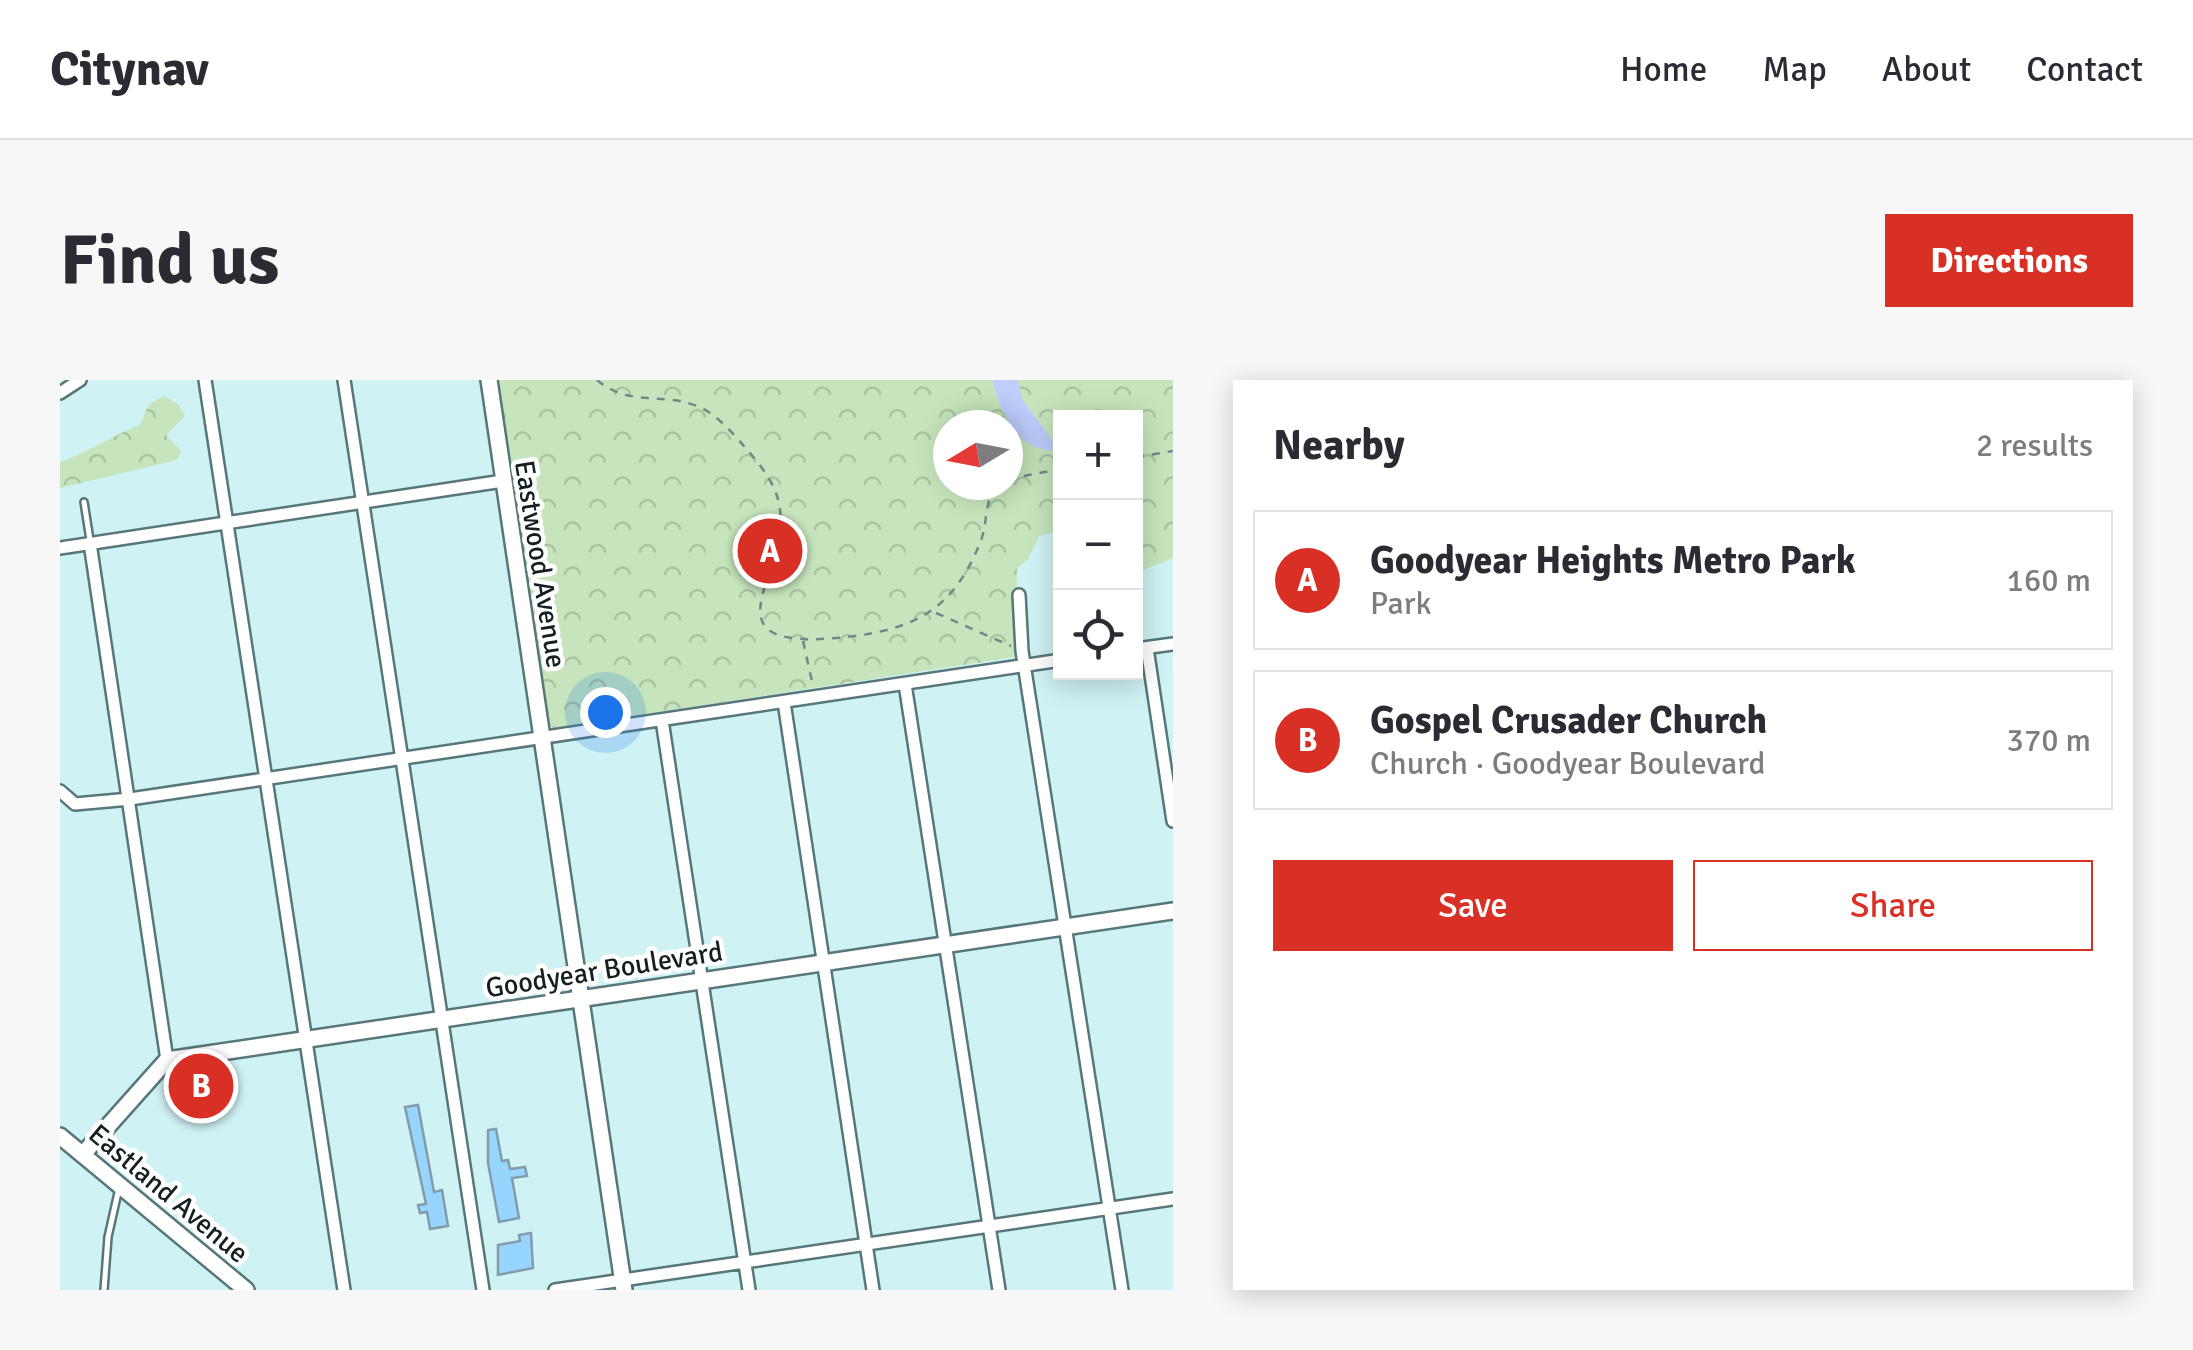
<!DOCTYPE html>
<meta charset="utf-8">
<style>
:root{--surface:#fff;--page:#f7f7f7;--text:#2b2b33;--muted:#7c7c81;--line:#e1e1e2;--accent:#d93025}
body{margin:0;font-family:Signika,sans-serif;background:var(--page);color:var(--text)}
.controls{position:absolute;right:30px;top:30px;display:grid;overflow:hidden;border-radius:0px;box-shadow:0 5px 25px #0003}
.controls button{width:90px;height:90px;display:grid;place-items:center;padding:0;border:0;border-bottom:2px solid var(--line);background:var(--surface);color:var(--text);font:50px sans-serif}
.compass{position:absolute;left:873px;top:30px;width:90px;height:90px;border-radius:50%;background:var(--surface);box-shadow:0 5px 25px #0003;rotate:260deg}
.you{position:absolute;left:545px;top:332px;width:35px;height:35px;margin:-25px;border:8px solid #fff;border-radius:50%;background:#1a73e8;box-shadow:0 0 0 15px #1a73e833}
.badge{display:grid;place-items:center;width:65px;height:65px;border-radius:50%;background:var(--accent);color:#fff;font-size:32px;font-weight:700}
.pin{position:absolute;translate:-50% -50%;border:5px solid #fff;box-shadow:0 2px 10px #0006}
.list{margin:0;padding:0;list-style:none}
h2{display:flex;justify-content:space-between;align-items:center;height:130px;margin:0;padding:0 40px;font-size:42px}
h2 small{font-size:32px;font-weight:400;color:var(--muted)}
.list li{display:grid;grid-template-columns:65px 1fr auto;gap:30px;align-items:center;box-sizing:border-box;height:140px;margin:0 20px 20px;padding:0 20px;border:2px solid var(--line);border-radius:0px}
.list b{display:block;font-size:38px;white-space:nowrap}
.list p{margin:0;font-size:32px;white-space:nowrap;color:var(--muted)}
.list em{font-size:32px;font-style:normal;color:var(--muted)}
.actions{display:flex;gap:20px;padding:30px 40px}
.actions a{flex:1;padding:22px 0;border:2px solid var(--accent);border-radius:0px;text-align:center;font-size:35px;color:var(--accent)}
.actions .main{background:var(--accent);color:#fff}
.icon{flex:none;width:55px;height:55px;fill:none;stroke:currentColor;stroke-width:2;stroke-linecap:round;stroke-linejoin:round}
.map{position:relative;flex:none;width:1113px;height:910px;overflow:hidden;border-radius:0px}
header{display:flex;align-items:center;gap:60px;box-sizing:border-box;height:140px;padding:0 50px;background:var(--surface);border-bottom:2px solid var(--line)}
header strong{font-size:48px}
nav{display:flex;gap:55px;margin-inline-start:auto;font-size:35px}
.intro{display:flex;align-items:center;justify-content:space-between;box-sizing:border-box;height:240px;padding:0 60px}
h1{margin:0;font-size:70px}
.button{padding:25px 45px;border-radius:0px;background:var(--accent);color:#fff;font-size:35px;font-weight:700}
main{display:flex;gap:60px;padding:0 60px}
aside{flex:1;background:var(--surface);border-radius:0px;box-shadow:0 5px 25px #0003}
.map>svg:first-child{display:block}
.forest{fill:url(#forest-crowns);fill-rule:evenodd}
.water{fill:#bdcdfc}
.building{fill:#96d5fe;stroke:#849bab;stroke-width:2.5}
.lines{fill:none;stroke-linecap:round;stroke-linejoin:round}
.lane-casing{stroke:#58777b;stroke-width:10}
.street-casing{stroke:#58777b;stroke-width:16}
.secondary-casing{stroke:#58777b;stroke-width:20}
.path{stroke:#70888a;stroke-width:2.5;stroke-dasharray:8 8;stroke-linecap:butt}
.lane{stroke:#fff;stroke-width:5}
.street{stroke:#fff;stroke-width:11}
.secondary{stroke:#fff;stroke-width:15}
.labels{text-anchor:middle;stroke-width:9;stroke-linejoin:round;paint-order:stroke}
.street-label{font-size:28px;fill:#131f21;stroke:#fff}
</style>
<header>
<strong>Citynav</strong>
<nav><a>Home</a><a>Map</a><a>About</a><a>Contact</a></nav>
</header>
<div class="intro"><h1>Find us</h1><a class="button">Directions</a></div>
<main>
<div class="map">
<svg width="1113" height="910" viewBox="0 0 1113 910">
<defs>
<pattern id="forest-crowns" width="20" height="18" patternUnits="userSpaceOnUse" patternTransform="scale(2.5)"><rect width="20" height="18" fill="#c6e5bc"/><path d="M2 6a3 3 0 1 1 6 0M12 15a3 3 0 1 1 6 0" fill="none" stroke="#a9c4a1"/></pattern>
</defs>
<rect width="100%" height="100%" fill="#cff2f5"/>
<!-- forest -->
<path class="forest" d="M436,0H1113V178L1076,193V38H1001L1000,151L979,156L968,179L957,188L955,277L494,348L487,342ZM888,45H948V105H888Z
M104,16L118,24L125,36L106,55L121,71L117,80L0,108V82C29,72 51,56 80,45L89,24Z"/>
<!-- water -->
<path class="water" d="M932,0H957L963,20L1000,71C955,72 943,36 932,0Z"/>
<!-- building -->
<path class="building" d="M358,725L374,812L382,810L388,846L370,849L367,832L360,833L358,825L366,824L345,727Z
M436,749L442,781L448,780L450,789L465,787L467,796L452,798L459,838L439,842L428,783V750Z
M471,853L473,888L438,895V865L460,861L459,855Z"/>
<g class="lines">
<defs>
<path id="lane" d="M24,122L30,160
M44,910L48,857L59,808"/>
<path id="street" d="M145,0L284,910
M284,0L423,910
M0,13L20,0
M30,163L107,680
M0,168L443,101
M959,215L962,271L1062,910
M1087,268L1113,441
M1076,269L1113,264
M845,304L939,910
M724,322L813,910
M602,340L689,910
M0,411L15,424L70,419L1001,280
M495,910L1113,819"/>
<path id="secondary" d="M429,0L564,910
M0,756L186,910
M24,773L107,680L1113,531"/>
</defs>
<!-- lane casing -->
<use href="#lane" class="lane-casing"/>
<!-- street casing -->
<use href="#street" class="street-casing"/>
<!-- secondary casing -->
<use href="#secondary" class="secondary-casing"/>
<!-- path -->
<path class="path" d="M537,0C569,27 601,12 637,26C654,32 672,52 683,65C696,80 711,97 717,116C741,188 628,274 787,257C855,249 893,230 920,163C928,144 924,122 936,105
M1076,77L1113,71
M948,99L1001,89
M912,105L928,113
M876,233L951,266
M743,261L753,306"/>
<!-- lane -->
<use href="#lane" class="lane"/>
<!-- street -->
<use href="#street" class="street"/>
<!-- secondary -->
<use href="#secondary" class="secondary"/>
</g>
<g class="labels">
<!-- street labels -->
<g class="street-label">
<text transform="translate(481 184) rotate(81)" y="10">Eastwood Avenue</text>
<text transform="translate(544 589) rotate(-9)" y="10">Goodyear Boulevard</text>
<text transform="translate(109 813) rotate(40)" y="10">Eastland Avenue</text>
</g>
</g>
</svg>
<div class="controls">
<button>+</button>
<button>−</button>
<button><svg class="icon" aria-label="locate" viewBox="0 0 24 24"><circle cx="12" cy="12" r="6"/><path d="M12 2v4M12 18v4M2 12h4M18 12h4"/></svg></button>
</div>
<svg class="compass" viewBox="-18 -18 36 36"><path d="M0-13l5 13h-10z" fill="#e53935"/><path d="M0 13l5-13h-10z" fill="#7c7c81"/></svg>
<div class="you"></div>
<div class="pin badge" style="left:710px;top:171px">A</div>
<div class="pin badge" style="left:141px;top:706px">B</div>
</div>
<aside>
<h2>Nearby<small>2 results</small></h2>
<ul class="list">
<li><span class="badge">A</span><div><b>Goodyear Heights Metro Park</b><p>Park</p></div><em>160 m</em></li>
<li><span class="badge">B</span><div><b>Gospel Crusader Church</b><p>Church · Goodyear Boulevard</p></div><em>370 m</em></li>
</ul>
<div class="actions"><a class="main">Save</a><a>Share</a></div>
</aside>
</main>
